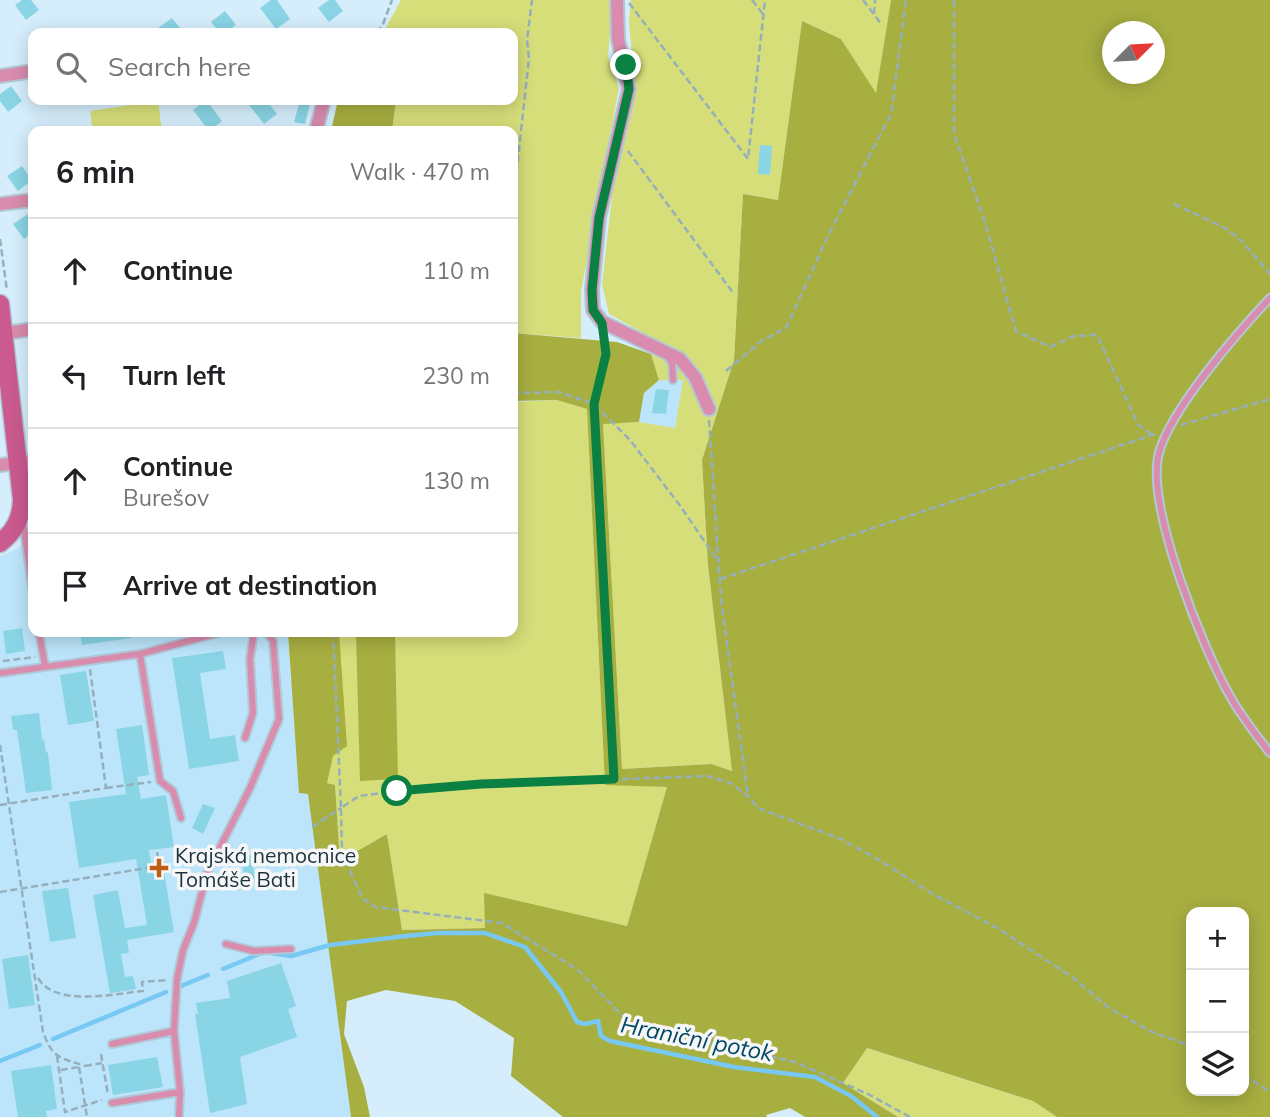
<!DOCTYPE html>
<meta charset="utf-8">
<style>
:root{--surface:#fff;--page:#f6f6f6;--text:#202124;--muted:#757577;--line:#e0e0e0}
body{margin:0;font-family:Mulish,sans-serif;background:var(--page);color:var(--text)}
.controls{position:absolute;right:21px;bottom:21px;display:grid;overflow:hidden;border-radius:14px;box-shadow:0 4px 18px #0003}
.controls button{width:63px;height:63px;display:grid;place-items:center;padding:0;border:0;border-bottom:2px solid var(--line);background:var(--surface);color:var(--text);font:35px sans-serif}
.compass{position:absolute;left:1102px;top:21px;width:63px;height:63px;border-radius:50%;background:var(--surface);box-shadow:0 4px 18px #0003;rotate:66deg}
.stop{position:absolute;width:21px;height:21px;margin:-16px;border:5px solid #0b8043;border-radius:50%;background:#fff}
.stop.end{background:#0b8043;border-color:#fff;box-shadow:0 2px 7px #0008}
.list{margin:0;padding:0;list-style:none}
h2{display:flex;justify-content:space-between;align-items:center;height:91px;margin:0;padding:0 28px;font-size:30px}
h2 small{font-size:23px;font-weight:400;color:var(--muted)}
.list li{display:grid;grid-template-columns:46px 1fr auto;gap:21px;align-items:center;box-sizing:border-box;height:105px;padding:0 28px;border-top:2px solid var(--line)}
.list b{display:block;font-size:26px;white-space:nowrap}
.list p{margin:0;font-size:23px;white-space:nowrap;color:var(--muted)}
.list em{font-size:23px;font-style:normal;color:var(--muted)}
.icon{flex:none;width:38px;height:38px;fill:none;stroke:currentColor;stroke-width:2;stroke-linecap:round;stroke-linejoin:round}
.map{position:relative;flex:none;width:1270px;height:1117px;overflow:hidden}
.search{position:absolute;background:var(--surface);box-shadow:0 4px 18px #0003;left:28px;top:28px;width:490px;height:77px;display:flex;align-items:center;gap:18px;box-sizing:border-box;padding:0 24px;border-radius:14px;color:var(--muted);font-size:26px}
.panel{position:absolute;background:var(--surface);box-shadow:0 4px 18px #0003;left:28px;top:126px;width:490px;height:511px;border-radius:14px}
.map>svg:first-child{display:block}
.built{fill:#bce5fb}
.green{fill:#d6de7a}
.forest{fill:#a8af41;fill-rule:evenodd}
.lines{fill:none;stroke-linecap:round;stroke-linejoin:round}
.stream{stroke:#77c8f2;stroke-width:4.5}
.building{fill:#89d5e5}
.lane-casing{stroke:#b1c9d7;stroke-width:10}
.street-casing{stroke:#b1c9d7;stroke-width:16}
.secondary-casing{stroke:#b1c9d7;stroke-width:21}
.path{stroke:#96afbc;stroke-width:2.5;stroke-dasharray:7 3.5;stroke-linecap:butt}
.lane{stroke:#d98cad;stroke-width:6}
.street{stroke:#d98cad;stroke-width:12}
.secondary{stroke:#ca5a8f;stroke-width:18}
.route{stroke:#0b8043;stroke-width:9}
.poi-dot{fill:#bc5f10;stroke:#f7f7f7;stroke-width:2.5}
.labels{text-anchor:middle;stroke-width:7;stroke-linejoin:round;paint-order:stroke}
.poi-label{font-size:21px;fill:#1b3441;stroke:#f7f7f7;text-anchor:start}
.water-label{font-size:23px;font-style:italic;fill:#004865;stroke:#f7f7f7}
</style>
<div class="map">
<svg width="1270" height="1117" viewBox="0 0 1270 1117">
<rect width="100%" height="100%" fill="#d6eefc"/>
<!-- built -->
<path class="built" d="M659,380H683L675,428L639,422L644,393Z
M33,540V632H288L298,778L300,793H308L351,1117H0V557Z"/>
<!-- green -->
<path class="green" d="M401,0H613L608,57L619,88L581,292V338L513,333V131H392L396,100H513V33H383Z
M631,0H891L876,94L841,39L802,21L778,200L743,194L734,360L702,460L708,565L732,771L711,764L622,769L603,423L639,422L675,428L683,380H659L651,354L669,347L609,314L602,284L613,188L635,88L629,21Z
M158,101L162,131H93L90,111Z
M557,400L587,409L605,784L667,787L627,926L485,894V928L402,930L387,834L340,862L335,785L298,778L288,632H513V402Z
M866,1048L1033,1101L1057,1117H898L843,1083Z"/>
<!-- forest -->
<path class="forest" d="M891,0H1270V1117H1057L1033,1101L867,1048L843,1083L898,1117H805L790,1108L766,1115L767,1117H563L511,1076L514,1038L455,1001L386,990L347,1001L344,1034L364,1087L370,1117H351L308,794L299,793L288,632H339L347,746L333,756L327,783L335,785L340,861L387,834L402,930L485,928L484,893L627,926L667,787L605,785L587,409L557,400L513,401V333L617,342L651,354L659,380L644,393L639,422L603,424L622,769L711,764L732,771L708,565L702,460L734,360L743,194L778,200L802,21L841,39L876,93ZM1112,32H1154V74H1112ZM1191,912H1244V1091H1191Z
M338,100H396L392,131H331Z
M356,632H395L398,779L360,781Z"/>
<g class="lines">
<!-- stream -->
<path class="stream" d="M223,969L264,952L291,956L330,945L406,936L438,933H485L525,947L561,992L577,1022L585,1024L598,1021L601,1036L610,1041L734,1067L815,1077L851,1096L877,1117
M181,986L208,975
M53,1039L166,992
M0,1061L40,1045"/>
</g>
<!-- building -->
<path class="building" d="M22,0H31L39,10L26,20L15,5Z
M271,0H277L290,19L276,29L260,8Z
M329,0H335L343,11L329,22L318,8Z
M225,11L236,25L225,33H220L211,22Z
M172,18L184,33H151Z
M11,86L22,101L8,112L0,101V94Z
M206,100L222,121L209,131L193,110Z
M245,100H266L277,114L264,124Z
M300,100H311L305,124L294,122Z
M760,145L772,146L770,175L758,174Z
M22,166L32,180L18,191L7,176Z
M28,214L33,221V232L24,239L13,224Z
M656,389L669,390L666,414L652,413Z
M22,628L25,651L6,654L3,631Z
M80,632H130L131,638L82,645Z
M223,651L226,669L200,673L210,739L235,735L239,761L189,769L172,658Z
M86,671L94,721L68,725L60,675Z
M39,713L42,740L44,739L46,753L48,752L52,790L26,793L17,730H13L11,716Z
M142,725L149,775L137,777L141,799L166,795L174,847L149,850L153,874L164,872L174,932L127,940L129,953L121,954L125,977L133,976L136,989L110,993L93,895L118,890L125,928L147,925L136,859L79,868L69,802L126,794L116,729Z
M203,804L215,808L203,834L192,828Z
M251,855L255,879L245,881L241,857Z
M68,888L76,938L50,942L42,891Z
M28,955L35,1005L9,1009L2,959Z
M281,963L296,1006L288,1009L297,1037L240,1057L247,1104L210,1113L195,1014H198L196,1003L230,998L227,981Z
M157,1057L163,1087L113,1095L108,1065Z
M51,1065L57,1109L46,1111L47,1117H18L11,1071Z"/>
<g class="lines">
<defs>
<path id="lane" d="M1270,298C1238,332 1170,410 1159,453C1145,505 1203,649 1230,696C1241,716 1256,735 1270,753
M667,356L672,363L673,380
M23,522L33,593
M39,632L45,666
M140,654L160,781L173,791L181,818
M0,673L140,654L222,632
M245,738L253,713L250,659L254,632
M226,944L254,951L291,949
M112,1044L174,1031
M112,1103L180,1092
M179,1117L180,1092L174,1031L177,979L183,950L194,923L207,873L250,788L279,719L273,641L267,632"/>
<path id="street" d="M617,0L618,39L629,89L599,217L592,290L593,310L602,322L680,359L695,377L709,409
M0,76L33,71
M316,131L324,100
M0,204L33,200
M0,334L33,329
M0,465L33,461"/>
<path id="secondary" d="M0,304L22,500C21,519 15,531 0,543"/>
</defs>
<!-- lane casing -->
<use href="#lane" class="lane-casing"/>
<!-- street casing -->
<use href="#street" class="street-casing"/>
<!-- secondary casing -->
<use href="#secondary" class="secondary-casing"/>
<!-- path -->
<path class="path" d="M752,0L763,14
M863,0L882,25
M954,0V133L986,226L1016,331L1050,347L1074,336L1097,335L1138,424L1152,435
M629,3L748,159L765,0
M874,14L875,0
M377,33L383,24L392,0
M628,151L734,294
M513,204L529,58L527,40L532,0
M1174,204L1221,226L1240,239L1270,274
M0,239L7,291
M603,336L606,354L594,404L614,779
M726,371L763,340L786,328L827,238L891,114L906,0
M513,393L559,392L594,404L630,440L681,507L718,561
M709,420L721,600L748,796
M1181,425L1270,399
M720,579L1155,434
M333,632L341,808L359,796L397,791L481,784L708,776L730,783L748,796L758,808L841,839L879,860L931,893L999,929L1072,977L1109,1008L1150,1031L1191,1046
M3,661L35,657
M0,745L43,1032C53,1059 59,1057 85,1066
M106,788L151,782
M0,805L106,788L90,669
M341,809L342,852L362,898L375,907L502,923L578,970L638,1032L727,1046L795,1062L868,1094L910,1117
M312,827L341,808
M216,880C234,895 262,885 283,881
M0,892L159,866L157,852
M38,978C55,1007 113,994 143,991L142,982L168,980
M101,1054L108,1095
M57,1056L65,1112L102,1100
M85,1066L102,1063
M79,1067L87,1117
M61,1070L79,1067
M1244,1075L1270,1092"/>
<!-- lane -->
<use href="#lane" class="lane"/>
<!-- street -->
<use href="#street" class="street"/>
<!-- secondary -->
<use href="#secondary" class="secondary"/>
</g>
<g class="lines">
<!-- route -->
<path class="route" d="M397,791L481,784L614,779L594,404L606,354L602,323L593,310L592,290L599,218L629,89L626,65"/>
</g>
<!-- markers -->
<path class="poi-dot" d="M155.5 857.5h7v7h7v7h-7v7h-7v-7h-7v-7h7z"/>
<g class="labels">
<!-- poi labels -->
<g class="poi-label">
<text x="175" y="863">Krajská nemocnice<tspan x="175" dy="24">Tomáše Bati</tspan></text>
</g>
<!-- water labels -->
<g class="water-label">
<text transform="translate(697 1039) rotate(11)" y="8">Hraniční potok</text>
</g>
</g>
</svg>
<div class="controls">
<button>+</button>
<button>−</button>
<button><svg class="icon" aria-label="layers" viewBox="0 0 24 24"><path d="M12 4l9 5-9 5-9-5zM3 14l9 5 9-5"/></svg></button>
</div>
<svg class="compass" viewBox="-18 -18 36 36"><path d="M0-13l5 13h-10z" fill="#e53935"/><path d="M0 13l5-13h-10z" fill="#757577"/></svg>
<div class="stop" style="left:397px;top:791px"></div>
<div class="stop end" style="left:626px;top:65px"></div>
<div class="search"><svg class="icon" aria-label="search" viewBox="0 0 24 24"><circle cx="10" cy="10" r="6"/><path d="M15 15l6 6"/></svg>Search here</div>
<section class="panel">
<h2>6 min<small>Walk · 470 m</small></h2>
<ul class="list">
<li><svg class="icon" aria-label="ahead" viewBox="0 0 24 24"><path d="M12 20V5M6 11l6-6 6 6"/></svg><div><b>Continue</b></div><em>110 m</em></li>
<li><svg class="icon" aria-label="left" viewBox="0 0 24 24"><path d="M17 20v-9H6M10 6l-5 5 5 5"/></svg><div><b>Turn left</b></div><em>230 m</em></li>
<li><svg class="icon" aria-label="ahead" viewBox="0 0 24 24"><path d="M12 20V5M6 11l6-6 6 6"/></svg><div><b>Continue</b><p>Burešov</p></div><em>130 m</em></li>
<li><svg class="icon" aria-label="arrive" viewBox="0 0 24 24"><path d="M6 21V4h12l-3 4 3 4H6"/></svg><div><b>Arrive at destination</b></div></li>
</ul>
</section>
</div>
